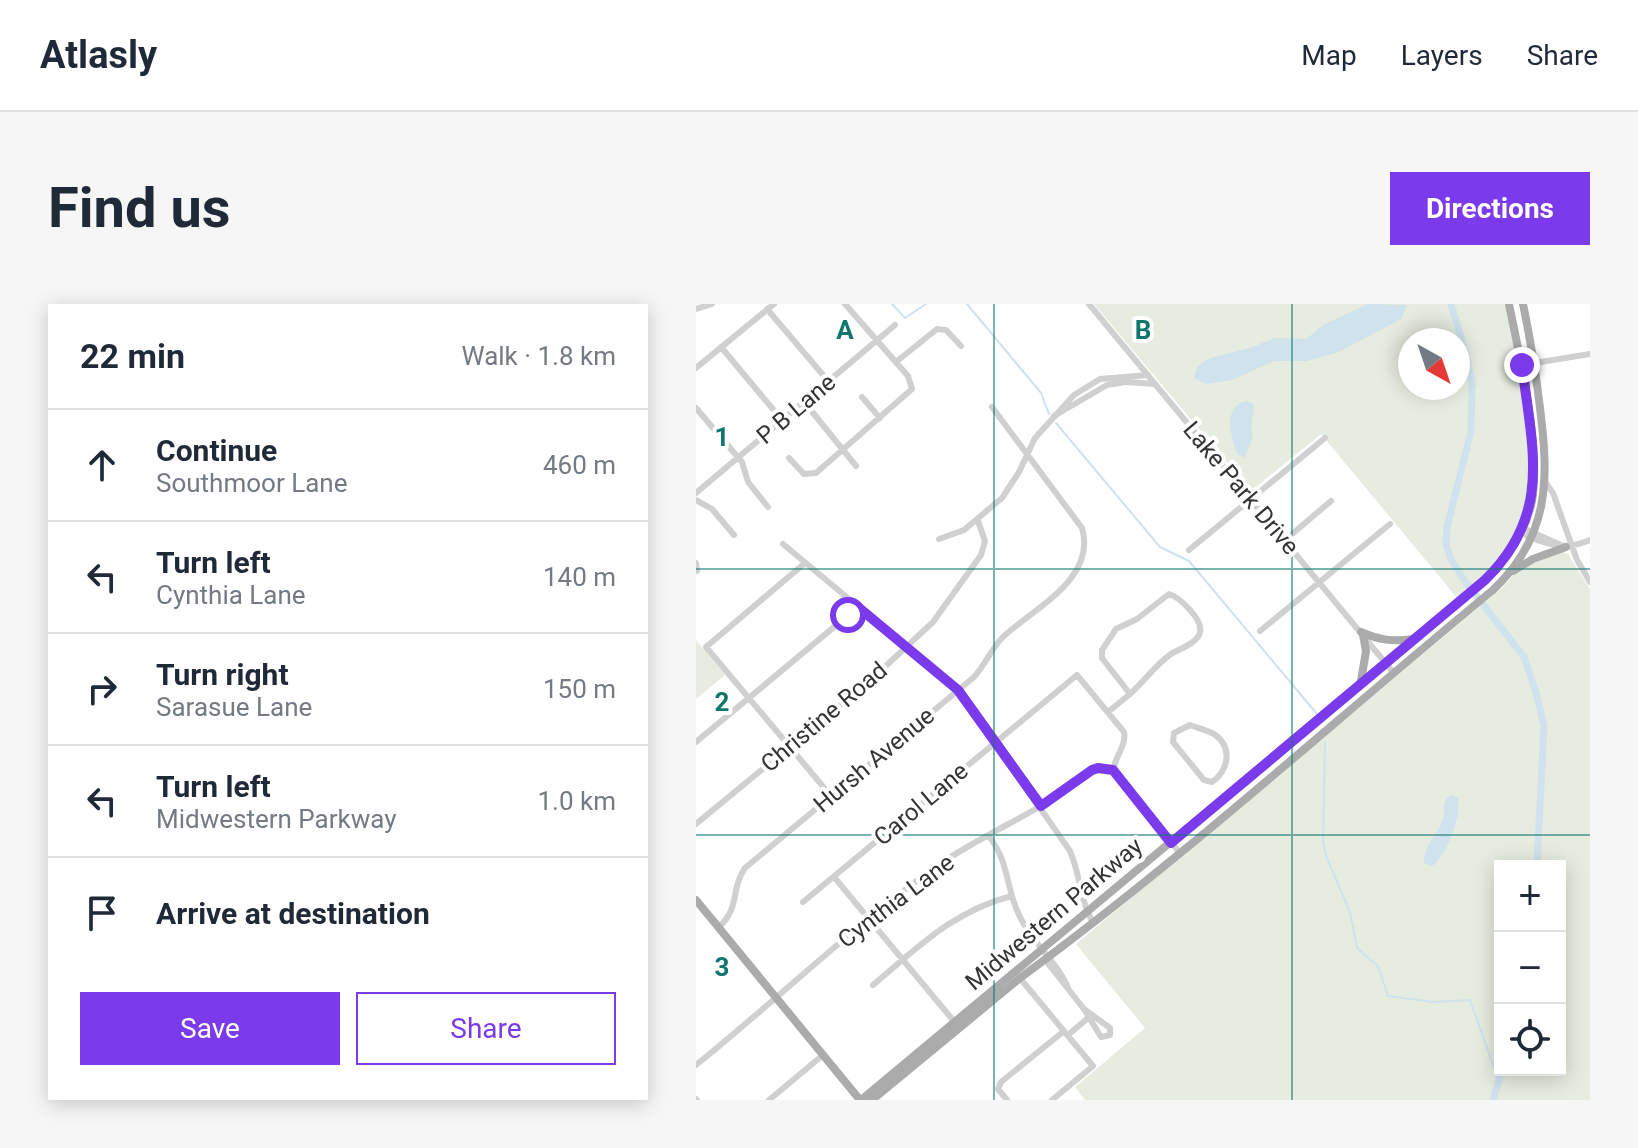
<!DOCTYPE html>
<meta charset="utf-8">
<style>
:root{--surface:#fff;--page:#f6f6f7;--text:#1f2937;--muted:#747a83;--line:#e0e1e3;--accent:#7c3aed}
body{margin:0;font-family:Roboto,sans-serif;background:var(--page);color:var(--text)}
.controls{position:absolute;right:24px;bottom:24px;display:grid;overflow:hidden;border-radius:0px;box-shadow:0 4px 20px #0003}
.controls button{width:72px;height:72px;display:grid;place-items:center;padding:0;border:0;border-bottom:2px solid var(--line);background:var(--surface);color:var(--text);font:40px sans-serif}
.compass{position:absolute;left:702px;top:24px;width:72px;height:72px;border-radius:50%;background:var(--surface);box-shadow:0 4px 20px #0003;rotate:140deg}
.stop{position:absolute;width:24px;height:24px;margin:-18px;border:6px solid #7c3aed;border-radius:50%;background:#fff}
.stop.end{background:#7c3aed;border-color:#fff;box-shadow:0 2px 8px #0008}
.list{margin:0;padding:0;list-style:none}
h2{display:flex;justify-content:space-between;align-items:center;height:104px;margin:0;padding:0 32px;font-size:34px}
h2 small{font-size:26px;font-weight:400;color:var(--muted)}
.list li{display:grid;grid-template-columns:52px 1fr auto;gap:24px;align-items:center;box-sizing:border-box;height:112px;padding:0 32px;border-top:2px solid var(--line)}
.list b{display:block;font-size:30px;white-space:nowrap}
.list p{margin:0;font-size:26px;white-space:nowrap;color:var(--muted)}
.list em{font-size:26px;font-style:normal;color:var(--muted)}
.actions{display:flex;gap:16px;padding:24px 32px}
.actions a{flex:1;padding:18px 0;border:2px solid var(--accent);border-radius:0px;text-align:center;font-size:28px;color:var(--accent)}
.actions .main{background:var(--accent);color:#fff}
.icon{flex:none;width:44px;height:44px;fill:none;stroke:currentColor;stroke-width:2;stroke-linecap:round;stroke-linejoin:round}
.map{position:relative;flex:none;width:894px;height:796px;overflow:hidden;border-radius:0px}
header{display:flex;align-items:center;gap:48px;box-sizing:border-box;height:112px;padding:0 40px;background:var(--surface);border-bottom:2px solid var(--line)}
header strong{font-size:38px}
nav{display:flex;gap:44px;margin-inline-start:auto;font-size:28px}
.intro{display:flex;align-items:center;justify-content:space-between;box-sizing:border-box;height:192px;padding:0 48px}
h1{margin:0;font-size:56px}
.button{padding:20px 36px;border-radius:0px;background:var(--accent);color:#fff;font-size:28px;font-weight:700}
main{display:flex;gap:48px;padding:0 48px}
aside{flex:1;background:var(--surface);border-radius:0px;box-shadow:0 4px 20px #0003}
.map>svg:first-child{display:block}
.green{fill:#e6ecdf;fill-rule:evenodd}
.water{fill:#cfe2ee}
.lines{fill:none;stroke-linecap:round;stroke-linejoin:round}
.stream{stroke:#cfe2ee;stroke-width:2}
.river{stroke:#cfe2ee;stroke-width:7}
.minor{stroke:#d0d0d0;stroke-width:6}
.major{stroke:#ababab;stroke-width:8}
.route{stroke:#7c3aed;stroke-width:10}
.grid{fill:none;stroke:#0f766e;stroke-width:2;stroke-opacity:0.55}
.labels{text-anchor:middle;stroke-width:8;stroke-linejoin:round;paint-order:stroke}
.street-label{font-size:24px;fill:#333;stroke:#fff}
.grid-label{font-size:26px;text-anchor:middle;font-weight:bold;fill:#0f766e;stroke:#fff;stroke-width:8;stroke-linejoin:round;paint-order:stroke}
</style>
<header>
<strong>Atlasly</strong>
<nav><a>Map</a><a>Layers</a><a>Share</a></nav>
</header>
<div class="intro"><h1>Find us</h1><a class="button">Directions</a></div>
<main>
<aside>
<h2>22 min<small>Walk · 1.8 km</small></h2>
<ul class="list">
<li><svg class="icon" aria-label="ahead" viewBox="0 0 24 24"><path d="M12 20V5M6 11l6-6 6 6"/></svg><div><b>Continue</b><p>Southmoor Lane</p></div><em>460 m</em></li>
<li><svg class="icon" aria-label="left" viewBox="0 0 24 24"><path d="M17 20v-9H6M10 6l-5 5 5 5"/></svg><div><b>Turn left</b><p>Cynthia Lane</p></div><em>140 m</em></li>
<li><svg class="icon" aria-label="right" viewBox="0 0 24 24"><path d="M7 20v-9h11M14 6l5 5-5 5"/></svg><div><b>Turn right</b><p>Sarasue Lane</p></div><em>150 m</em></li>
<li><svg class="icon" aria-label="left" viewBox="0 0 24 24"><path d="M17 20v-9H6M10 6l-5 5 5 5"/></svg><div><b>Turn left</b><p>Midwestern Parkway</p></div><em>1.0 km</em></li>
<li><svg class="icon" aria-label="arrive" viewBox="0 0 24 24"><path d="M6 21V4h12l-3 4 3 4H6"/></svg><div><b>Arrive at destination</b></div></li>
</ul>
<div class="actions"><a class="main">Save</a><a>Share</a></div>
</aside>
<div class="map">
<svg width="894" height="796" viewBox="0 0 894 796">
<rect width="100%" height="100%" fill="#fff"/>
<!-- green -->
<path class="green" d="M398,0H811C823,70 857,179 814,242C800,264 781,279 762,295L625,130L555,187ZM714,36H762V84H714Z
M866,248L872,250L894,285V796H389L379,783L449,724L380,640L806,284L822,266ZM804,562H864V766H804Z
M0,336L29,371L0,395Z"/>
<!-- water -->
<path class="water" d="M672,0L711,1L705,15L643,48L611,57H578L536,76L510,80L498,74L500,65L511,55L554,44L579,34L610,35L629,20Z
M550,97L558,100L555,125L557,132L548,154L541,149C535,132 526,103 550,97Z
M755,491L762,494C765,514 751,551 736,562L728,559C727,544 739,532 746,519C751,508 743,499 755,491Z"/>
<g class="lines">
<!-- stream -->
<path class="stream" d="M196,0L209,14L230,0
M271,0L345,89L353,110
M360,119L464,243L493,257L621,410
M629,438L627,538L630,552L654,608L661,644L682,662L692,692L737,698L774,696L798,763L802,782"/>
<!-- river -->
<path class="river" d="M755,0L770,50L776,80L775,127L751,223L750,241L756,257L768,276L828,353L840,389L848,422L841,562
M797,796L806,766"/>
<!-- minor -->
<path class="minor" d="M393,0L697,368
M0,5L16,0
M71,5L133,78
M25,43L86,116
M200,58L241,25L250,26L265,42
M826,61L894,50
M0,64L78,0
M166,93L184,114
M109,99L160,162
M0,104L46,158L52,178L72,203
M358,112L411,81L429,78L459,80
M93,154L108,170L120,169L216,85L212,72L149,0
M850,179L857,189L881,256L894,278
M0,189L199,21
M0,196L16,205L38,231
M827,224L867,242
M831,232C855,242 870,246 894,236
M243,235L268,226L306,194L323,168L339,134L378,91L404,75L452,71
M589,236L635,197
M87,240L262,386L374,547C384,569 384,598 397,618
M493,246L629,134
M0,259L1,267
M109,259L10,343L135,492
M473,290C483,293 507,315 504,328C502,339 483,345 475,350C459,361 448,378 434,390L406,354V346L420,325L441,315Z
M564,327L694,220
M412,408L434,390
M494,421C502,424 511,426 518,430C537,443 533,466 516,478L508,476L477,438L478,429Z
M0,438L162,303
M0,520L178,373L237,318L285,251L289,237L282,217
M293,532C315,562 309,584 324,613C337,640 362,658 373,686
M138,573L261,721
M107,598L381,371L428,428C431,444 416,454 418,469L483,548
M23,623C45,602 34,586 49,564L278,373C289,361 295,345 307,333C338,304 401,275 386,224L296,103
M350,657L388,705L405,733L414,731V724L388,705
M323,673L397,762L356,796
M177,681C222,643 259,606 316,592
M372,731L392,714
M0,761C82,695 158,621 244,560C279,536 319,518 355,496C376,483 391,460 417,466
M0,795L1,796
M73,796L127,751
M311,796L302,785L305,778L368,727"/>
<!-- major -->
<path class="major" d="M817,267L837,255L870,243
M665,328C683,336 697,338 717,335
M665,377L670,347L667,331
M0,596L164,796
M165,796L789,276C811,255 830,227 836,197C845,143 824,55 813,0
M176,796L324,674C488,554 640,415 797,286C854,232 853,175 844,104C840,69 834,34 827,0"/>
</g>
<g class="lines">
<!-- route -->
<path class="route" d="M152,311L162,303L262,386L345,502L396,466L402,464L417,466L475,539L789,276C857,210 836,144 826,61"/>
</g>
<!-- grid -->
<path class="grid" d="M298,0V796M596,0V796M0,265H894M0,531H894"/>
<g class="labels">
<!-- street labels -->
<g class="street-label">
<text transform="translate(100 105) rotate(-40)" y="8">P B Lane</text>
<text transform="translate(545 184) rotate(50)" y="8">Lake Park Drive</text>
<text transform="translate(128 413) rotate(-40)" y="8">Christine Road</text>
<text transform="translate(178 456) rotate(-40)" y="8">Hursh Avenue</text>
<text transform="translate(225 500) rotate(-40)" y="8">Carol Lane</text>
<text transform="translate(200 597) rotate(-37)" y="8">Cynthia Lane</text>
<text transform="translate(358 610) rotate(-40)" y="8">Midwestern Parkway</text>
</g>
</g>
<g class="grid-label">
<text x="149" y="35">A</text>
<text x="447" y="35">B</text>
<text x="26" y="142">1</text>
<text x="26" y="407">2</text>
<text x="26" y="672">3</text>
</g>
</svg>
<div class="controls">
<button>+</button>
<button>−</button>
<button><svg class="icon" aria-label="locate" viewBox="0 0 24 24"><circle cx="12" cy="12" r="6"/><path d="M12 2v4M12 18v4M2 12h4M18 12h4"/></svg></button>
</div>
<svg class="compass" viewBox="-18 -18 36 36"><path d="M0-13l5 13h-10z" fill="#e53935"/><path d="M0 13l5-13h-10z" fill="#747a83"/></svg>
<div class="stop" style="left:152px;top:311px"></div>
<div class="stop end" style="left:826px;top:61px"></div>
</div>
</main>
